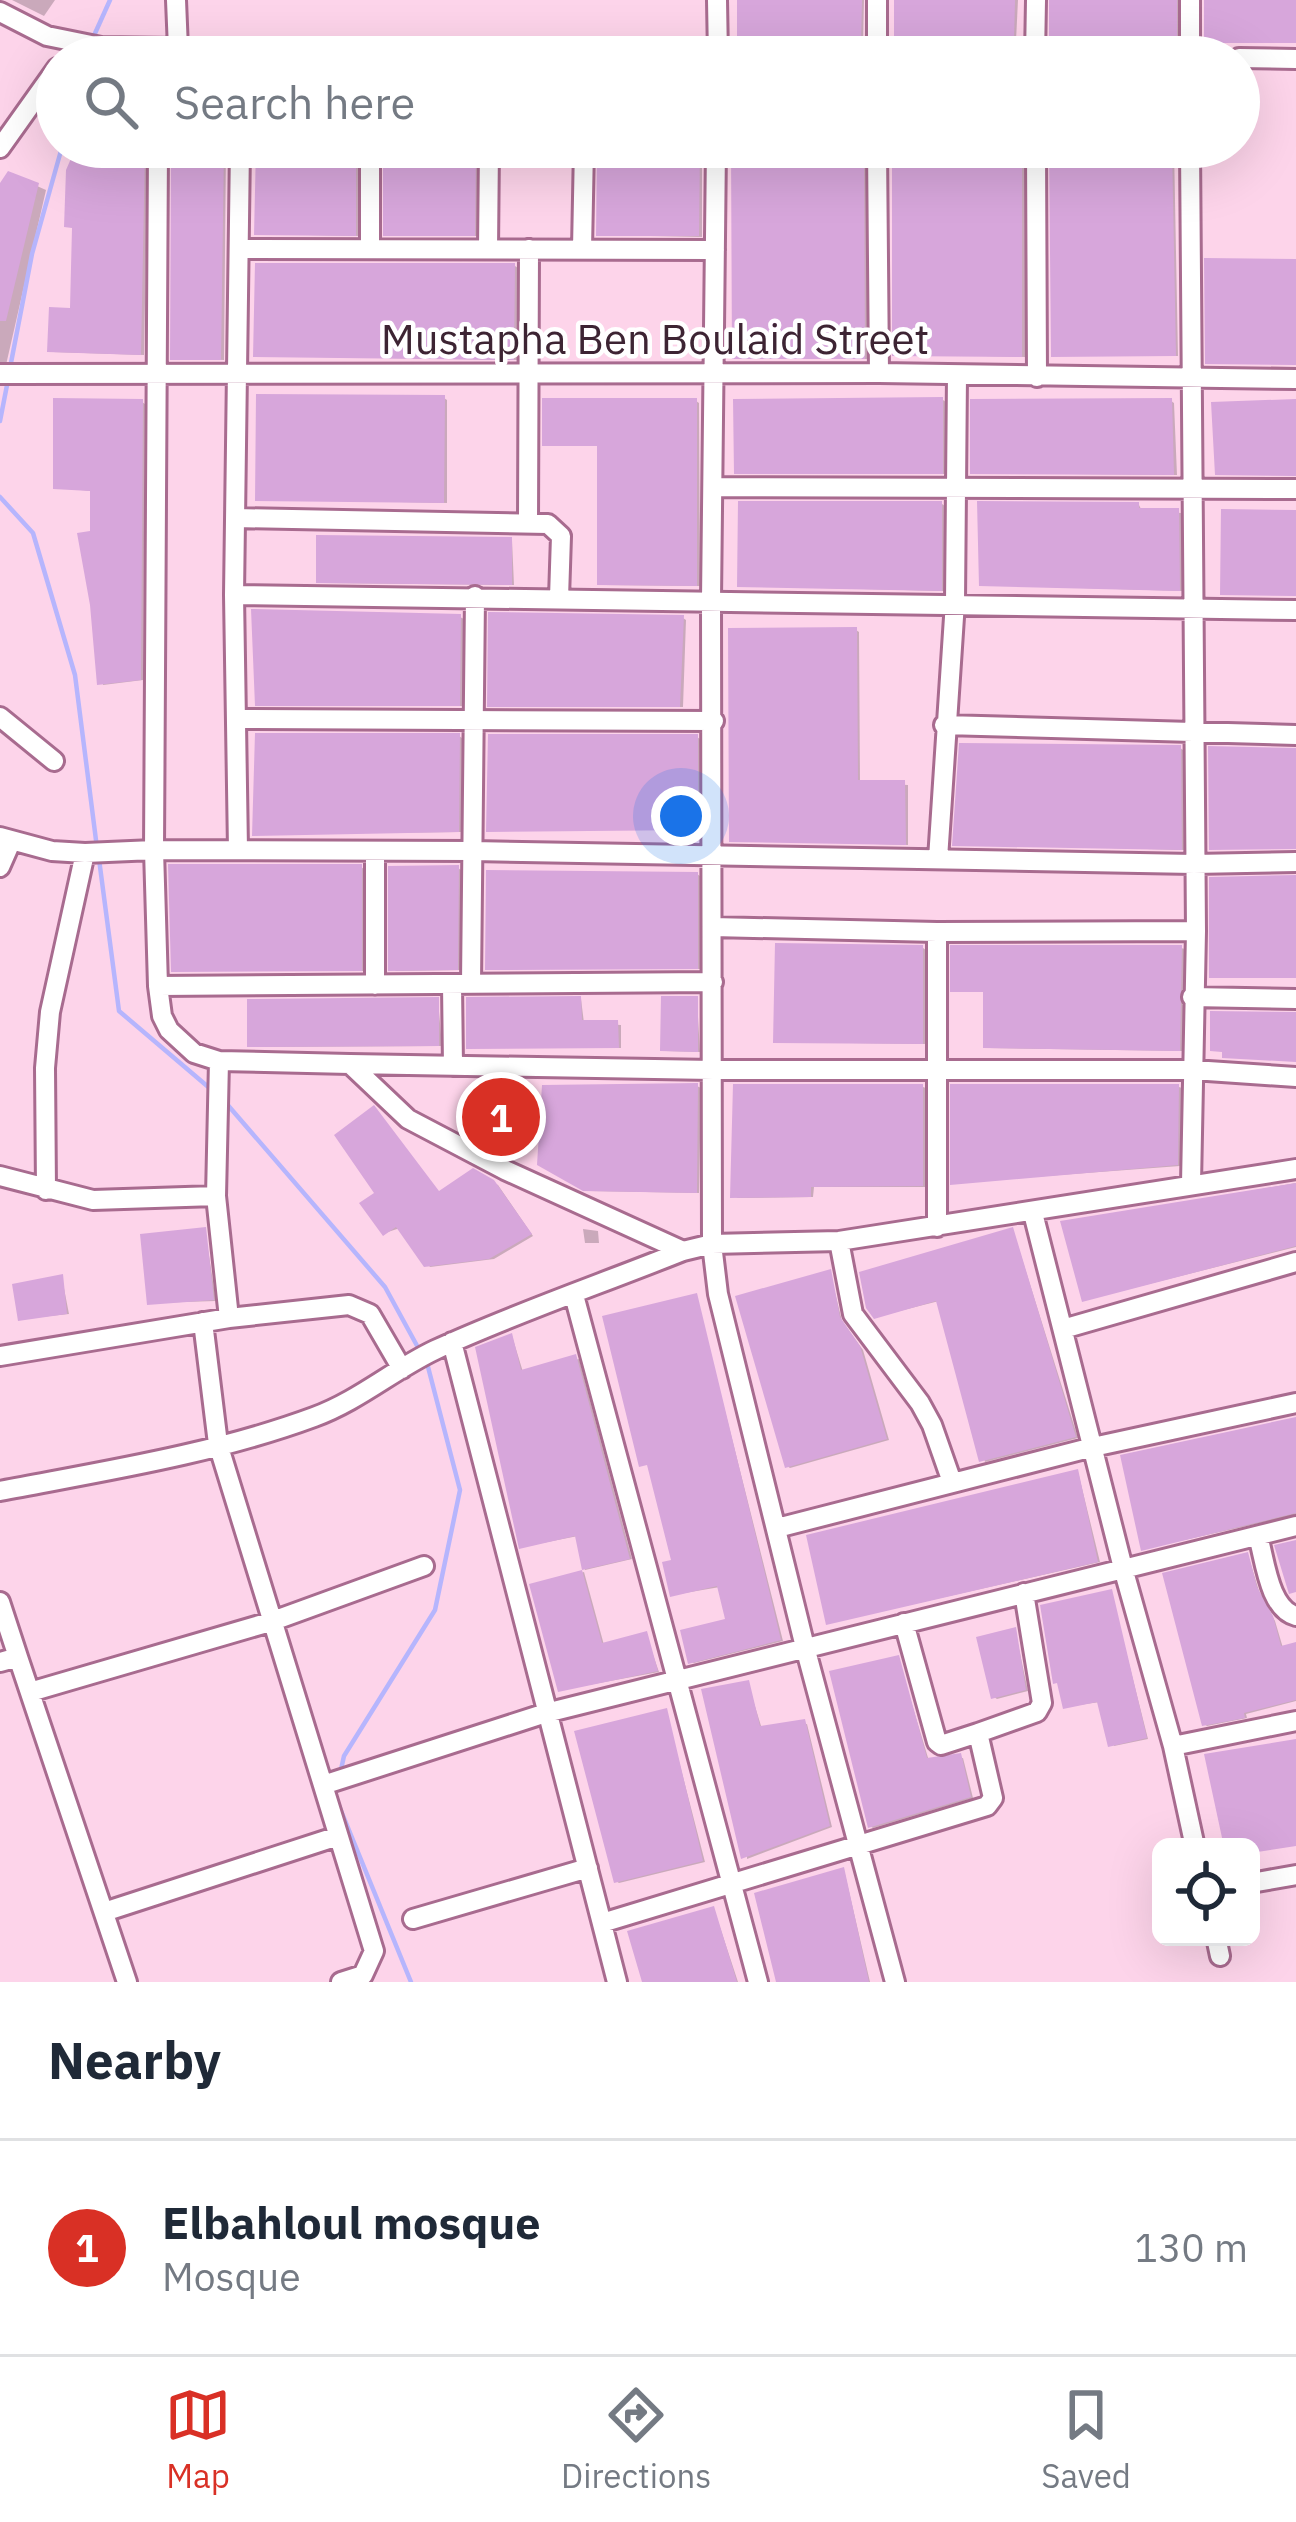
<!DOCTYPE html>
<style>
:root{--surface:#fff;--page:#f6f6f7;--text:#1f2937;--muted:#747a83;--line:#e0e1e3;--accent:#d93025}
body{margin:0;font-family:"IBM Plex Sans",sans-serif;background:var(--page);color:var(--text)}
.controls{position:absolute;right:36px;bottom:36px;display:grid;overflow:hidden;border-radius:18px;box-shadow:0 12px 48px #0002}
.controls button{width:108px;height:108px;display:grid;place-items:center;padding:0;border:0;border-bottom:3px solid var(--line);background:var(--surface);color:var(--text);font:60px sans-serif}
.you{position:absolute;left:681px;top:816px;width:42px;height:42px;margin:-30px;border:9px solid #fff;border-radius:50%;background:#1a73e8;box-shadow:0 0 0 18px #1a73e833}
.badge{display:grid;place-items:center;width:78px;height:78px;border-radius:50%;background:var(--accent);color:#fff;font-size:39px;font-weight:700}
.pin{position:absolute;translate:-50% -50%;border:6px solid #fff;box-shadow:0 3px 12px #0006}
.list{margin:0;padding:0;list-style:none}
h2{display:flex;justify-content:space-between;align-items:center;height:156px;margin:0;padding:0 48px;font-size:51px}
h2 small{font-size:39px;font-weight:400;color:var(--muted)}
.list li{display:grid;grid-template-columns:78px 1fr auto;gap:36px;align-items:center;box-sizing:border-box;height:216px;padding:0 48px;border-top:3px solid var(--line)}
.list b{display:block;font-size:45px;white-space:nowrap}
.list p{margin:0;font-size:39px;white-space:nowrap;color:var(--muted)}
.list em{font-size:39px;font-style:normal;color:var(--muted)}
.icon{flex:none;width:66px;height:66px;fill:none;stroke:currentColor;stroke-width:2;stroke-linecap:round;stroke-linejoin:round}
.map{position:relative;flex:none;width:1296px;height:1982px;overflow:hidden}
.search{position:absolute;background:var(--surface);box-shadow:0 12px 48px #0002;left:36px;right:36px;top:36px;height:132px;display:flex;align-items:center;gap:30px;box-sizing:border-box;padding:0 42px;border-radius:66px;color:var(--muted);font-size:45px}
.sheet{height:372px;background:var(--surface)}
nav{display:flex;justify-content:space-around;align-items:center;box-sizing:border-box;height:168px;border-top:3px solid var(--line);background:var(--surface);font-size:33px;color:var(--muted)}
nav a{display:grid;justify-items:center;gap:6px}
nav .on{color:var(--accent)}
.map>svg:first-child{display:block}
.shadow{fill:#0003}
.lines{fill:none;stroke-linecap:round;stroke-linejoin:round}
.stream{stroke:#b6b5fd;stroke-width:4.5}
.building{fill:#d7a6db}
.minor-casing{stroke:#a86b8f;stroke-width:24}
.minor{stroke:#fff;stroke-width:18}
.labels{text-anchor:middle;stroke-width:9;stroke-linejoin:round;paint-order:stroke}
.street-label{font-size:42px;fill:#3d2433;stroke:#fff}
</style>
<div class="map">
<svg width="1296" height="1982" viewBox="0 0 1296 1982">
<rect width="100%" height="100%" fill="#fdd4ea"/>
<!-- shadow -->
<path class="shadow" d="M12,0H55L44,16Z
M740,0H864L863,43L743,42Z
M897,0H1018L1016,41L900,42Z
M1051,0H1180L1179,45L1172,46V57H1050Z
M108,147H148L144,355L53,352L73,311Z
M175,147H226L224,360L173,358Z
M259,147H360L359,236L257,234Z
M386,147H479L477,236H390Z
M601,147H702V237L599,235Z
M734,147H868V359H738Z
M895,147H1026L1025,357L895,354Z
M1052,147H1174L1178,356H1054Z
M37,186L46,190L6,365L0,370V190Z
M515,266L518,268L517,360L256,356Z
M444,398L447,400V503L258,499Z
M943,400L946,402L945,474H740Z
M696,401L699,403L700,586L604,585L600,583V446L545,444Z
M1171,401L1174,403L1177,475L973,473Z
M142,402L145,404L143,680L103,685L93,491L56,488Z
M942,504L945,506L944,591L740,586Z
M1139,505L1142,511L1182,513V591L982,585Z
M512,540L514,585L322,583Z
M460,617L464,619L463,706H261Z
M683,618L686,620L683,707H493Z
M856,630L859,632L860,783L908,785V845L732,840Z
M459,736L462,738L461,832L255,834Z
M697,737L700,739V830H489Z
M1180,748L1183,750L1184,850L956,844Z
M361,867L364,869V971H174Z
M458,868L461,870L460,970L395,971Z
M697,874L700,876V969L488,968Z
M923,948L926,950V1044L776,1042Z
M1181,948L1185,949L1183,1051L989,1048L986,992L953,990Z
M581,999L584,1023L621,1025V1048L469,1047Z
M697,999L700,1052L666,1051Z
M438,1000L442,1046L253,1047Z
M509,1083L540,1131L509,1149L484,1138Z
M697,1086L701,1088L699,1193L590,1191Z
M923,1087L926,1088V1187H814L813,1197L736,1198Z
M1179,1087L1182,1088L1180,1166L953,1183Z
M473,1172L498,1185L533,1236L494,1259L430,1267L400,1228L385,1233Z
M1296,1183V1247L1085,1300L1064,1223Z
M583,1229L598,1231L599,1243H585Z
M205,1230L216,1301L150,1303Z
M1013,1230L1078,1438L985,1462L939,1301L876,1317Z
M830,1272L842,1321L863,1350L889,1440L790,1468L787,1466Z
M62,1278L69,1314L21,1319Z
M696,1296L783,1641L694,1663L691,1662L728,1622L720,1587L673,1595L674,1562L651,1465H641Z
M512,1336L523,1372L579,1359L632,1559L585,1570L578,1536L522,1547Z
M1296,1420V1515L1144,1549Z
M1078,1472L1100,1562L829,1623Z
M1248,1555L1259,1591L1275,1621L1283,1648L1296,1645V1701L1246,1714L1247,1718L1207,1726L1204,1724Z
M584,1572L604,1645L646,1635L659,1672L561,1690L532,1586Z
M1111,1592L1148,1739L1114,1746L1100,1702L1065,1707Z
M1015,1630L1028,1691L997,1699L994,1697Z
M898,1658L929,1761L963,1758L973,1798L873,1828L870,1826Z
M748,1684L762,1729L807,1724L832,1827L747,1859Z
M666,1711L705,1862L619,1883L616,1881Z
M844,1870L870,1982H779Z
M714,1909L738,1982H645Z"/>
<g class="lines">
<!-- stream -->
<path class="stream" d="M92,40L110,0
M10,368L32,254L62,147
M0,421L8,380
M0,497L33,533L75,675L97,848
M99,859L119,1011L213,1091
M226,1103L385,1287L421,1353
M340,1774L344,1756L435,1610L460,1490L427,1363
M337,1787L335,1796L411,1982"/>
</g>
<!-- building -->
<path class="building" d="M737,0H862L861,43L737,42Z
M894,0H1015L1014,40L894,42Z
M1049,0H1177V45L1049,48Z
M1204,0H1296V43H1204Z
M76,147H145L141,355L47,352L49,307L70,308L72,228L64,227L66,170Z
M171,147H224L221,360H170Z
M256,147H356V236L254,235Z
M383,147H476L475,236H383Z
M597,147H700L699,236H596Z
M731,147H864L865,359H732Z
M892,147H1022V357L892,356Z
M1049,147H1172L1176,356L1051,357Z
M8,171L39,183L6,321H0V183Z
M1204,258L1296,259V365L1205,364Z
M255,263H515L514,360L253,357Z
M256,394L445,395L444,503L255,501Z
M943,397V474H734L733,399Z
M53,398L143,399L141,680L97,685L90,605L77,533L90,531V491L53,489Z
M542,398H697V586L597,585V446H542Z
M1172,398L1174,475L970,474V399Z
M1296,399V476L1215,475L1211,402Z
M738,501H942V591L737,587Z
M977,501L1139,502V508H1179L1180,591L979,586Z
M1221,509L1296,510V596L1220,595Z
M316,535L512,537V585L316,583Z
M251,609L461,614L460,706H255Z
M488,612L684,615L680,707H487Z
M857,627L858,780H905L906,845L729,842L728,628Z
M255,733H460L459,832L252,836Z
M488,734H698V830L486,832Z
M959,743L1181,745L1182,850L952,846Z
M1208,746L1296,748V849L1209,850Z
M168,864H362V971L171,972Z
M459,865L458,970L388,971V866Z
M486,870L698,872V969L485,970Z
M1296,875V978H1209V877Z
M775,943L923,945V1044L773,1043Z
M950,945H1182L1180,1051L983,1048V992H950Z
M581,996L582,1020H618L619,1048L466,1049V997Z
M661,996H698V1052L660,1051Z
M439,997V1046L247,1047V999Z
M1210,1011L1296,1012V1062L1222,1058V1052L1210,1051Z
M503,1080H510L539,1129L503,1150L482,1140L465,1104Z
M698,1083L697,1193L583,1191L537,1165L542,1085Z
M733,1084H923V1186L811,1187V1197L730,1198Z
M950,1084H1179L1178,1165L950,1185Z
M374,1105L439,1191L473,1168L494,1180L532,1234L489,1259L424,1267L396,1227L383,1236L359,1203L374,1193L334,1135Z
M1296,1183V1246L1082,1302L1060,1221Z
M206,1227L214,1300L147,1305L140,1234Z
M1013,1227L1076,1437L979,1462L936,1301L874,1319L866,1308L859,1272Z
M831,1269L840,1317L860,1346L887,1439L785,1468L735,1296Z
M63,1274L67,1314L18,1321L12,1284Z
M697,1293L781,1640L688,1664L680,1630L725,1619L717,1586L670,1597L662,1562L671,1560L647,1465L639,1467L602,1316Z
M512,1333L521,1370L576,1354L630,1559L582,1570L575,1536L519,1549L475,1347Z
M1296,1417V1513L1141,1551L1120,1455Z
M1078,1469L1098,1562L826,1625L806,1535Z
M1296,1540V1592L1289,1594L1274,1545Z
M1248,1552L1257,1587L1273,1616L1281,1646L1296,1642V1700L1244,1713L1245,1718L1202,1726L1162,1573Z
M582,1570L602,1643L647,1631L658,1671L558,1692L529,1584Z
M1112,1589L1147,1738L1108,1747L1097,1702L1063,1709L1057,1683L1053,1684L1040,1605Z
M1016,1627L1026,1690L991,1699L976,1637Z
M899,1655L927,1758L961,1753L971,1797L868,1828L829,1671Z
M749,1680L760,1726L805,1719L830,1826L741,1859L701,1689Z
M667,1708L703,1861L614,1883L574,1731Z
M1296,1739V1846L1251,1853V1847H1224L1204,1754Z
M844,1867L869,1982H776L754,1893Z
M714,1906L737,1982H642L627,1931Z"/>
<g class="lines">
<defs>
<path id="minor" d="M176,0L178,49
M717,0L718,57
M0,12L47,36L101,47L871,57
M877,57V0
M1035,57L1036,0
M1190,57V0
M1239,58L1296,59
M158,147L154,850L158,986L162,1016L169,1030L194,1053L219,1061L350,1064L713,1070H1193L1296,1077
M370,147V249
M716,147L711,600L712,1244L718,1294L805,1647L895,1982
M877,147L879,373
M1036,147L1037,377
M1190,147L1196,931L1191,1184
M0,148L57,68
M240,249L715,250
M488,249L489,147
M582,249L584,147
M0,374L879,373L1296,379
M713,487L1296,489
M236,518L548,524L561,536L559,598
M528,522L529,249
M234,595L1296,610
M0,717L54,761
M236,719L714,721
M944,725L1296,735
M0,837L52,851L85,853L154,850L473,851L1194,864L1296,862
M238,850L234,595L240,147
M375,851V985
M938,859L955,602L957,375
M0,867L11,842
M713,927L937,932L1196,931
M937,932V1227
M452,984L453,1066
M471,984L475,596
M158,986L713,982
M1192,997L1296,999
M219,1061L216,1196L229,1318
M350,1064L408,1119L505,1170L683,1251
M0,1176L93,1200L216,1196
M46,1190L45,1068L50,1012L85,853
M1033,1213L1123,1568L1173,1746L1195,1847
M839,1241L853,1314L920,1403L932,1425L952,1482
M574,1295L758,1982
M203,1322L218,1444L374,1951L363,1975L341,1982
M1063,1329L1296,1262
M452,1342L617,1982
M0,1356L229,1318L349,1305L370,1314L402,1369
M0,1491C104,1471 214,1454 314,1417C358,1401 393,1370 435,1350C515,1313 601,1284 683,1251L712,1244L839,1241L1296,1169
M777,1528L1093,1447L1296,1403
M1258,1536C1265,1560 1269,1609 1296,1616
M0,1602L18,1657
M904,1623L937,1742L941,1745L978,1733
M0,1662L18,1657L127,1982
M30,1692L270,1622L424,1566
M1173,1746L1296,1721
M323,1785L546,1713L1296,1526
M1251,1883L1296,1875
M104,1912L338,1836
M413,1919L588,1868
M602,1923L987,1806L993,1798L978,1733L1037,1712L1042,1703L1024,1593
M1216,1937L1220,1956"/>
</defs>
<!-- minor casing -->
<use href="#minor" class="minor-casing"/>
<!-- minor -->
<use href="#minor" class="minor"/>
</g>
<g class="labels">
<!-- street labels -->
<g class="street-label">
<text x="655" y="354">Mustapha Ben Boulaid Street</text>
</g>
</g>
</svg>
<div class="controls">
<button><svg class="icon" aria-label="locate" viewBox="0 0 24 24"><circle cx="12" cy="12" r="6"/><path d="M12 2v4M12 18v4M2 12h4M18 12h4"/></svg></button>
</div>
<div class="you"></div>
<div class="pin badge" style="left:501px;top:1117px">1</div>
<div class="search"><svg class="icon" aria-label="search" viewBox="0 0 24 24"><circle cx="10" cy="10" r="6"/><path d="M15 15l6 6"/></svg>Search here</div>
</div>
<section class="sheet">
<h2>Nearby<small></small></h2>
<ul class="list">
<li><span class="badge">1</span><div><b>Elbahloul mosque</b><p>Mosque</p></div><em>130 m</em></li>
</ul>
</section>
<nav>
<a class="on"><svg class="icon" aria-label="map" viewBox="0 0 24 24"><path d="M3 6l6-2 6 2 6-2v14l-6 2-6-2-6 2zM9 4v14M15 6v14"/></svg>Map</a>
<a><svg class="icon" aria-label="directions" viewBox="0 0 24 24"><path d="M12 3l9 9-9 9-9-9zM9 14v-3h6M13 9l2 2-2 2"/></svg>Directions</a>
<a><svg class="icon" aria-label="saved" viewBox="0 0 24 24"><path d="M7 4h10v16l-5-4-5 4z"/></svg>Saved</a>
</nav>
